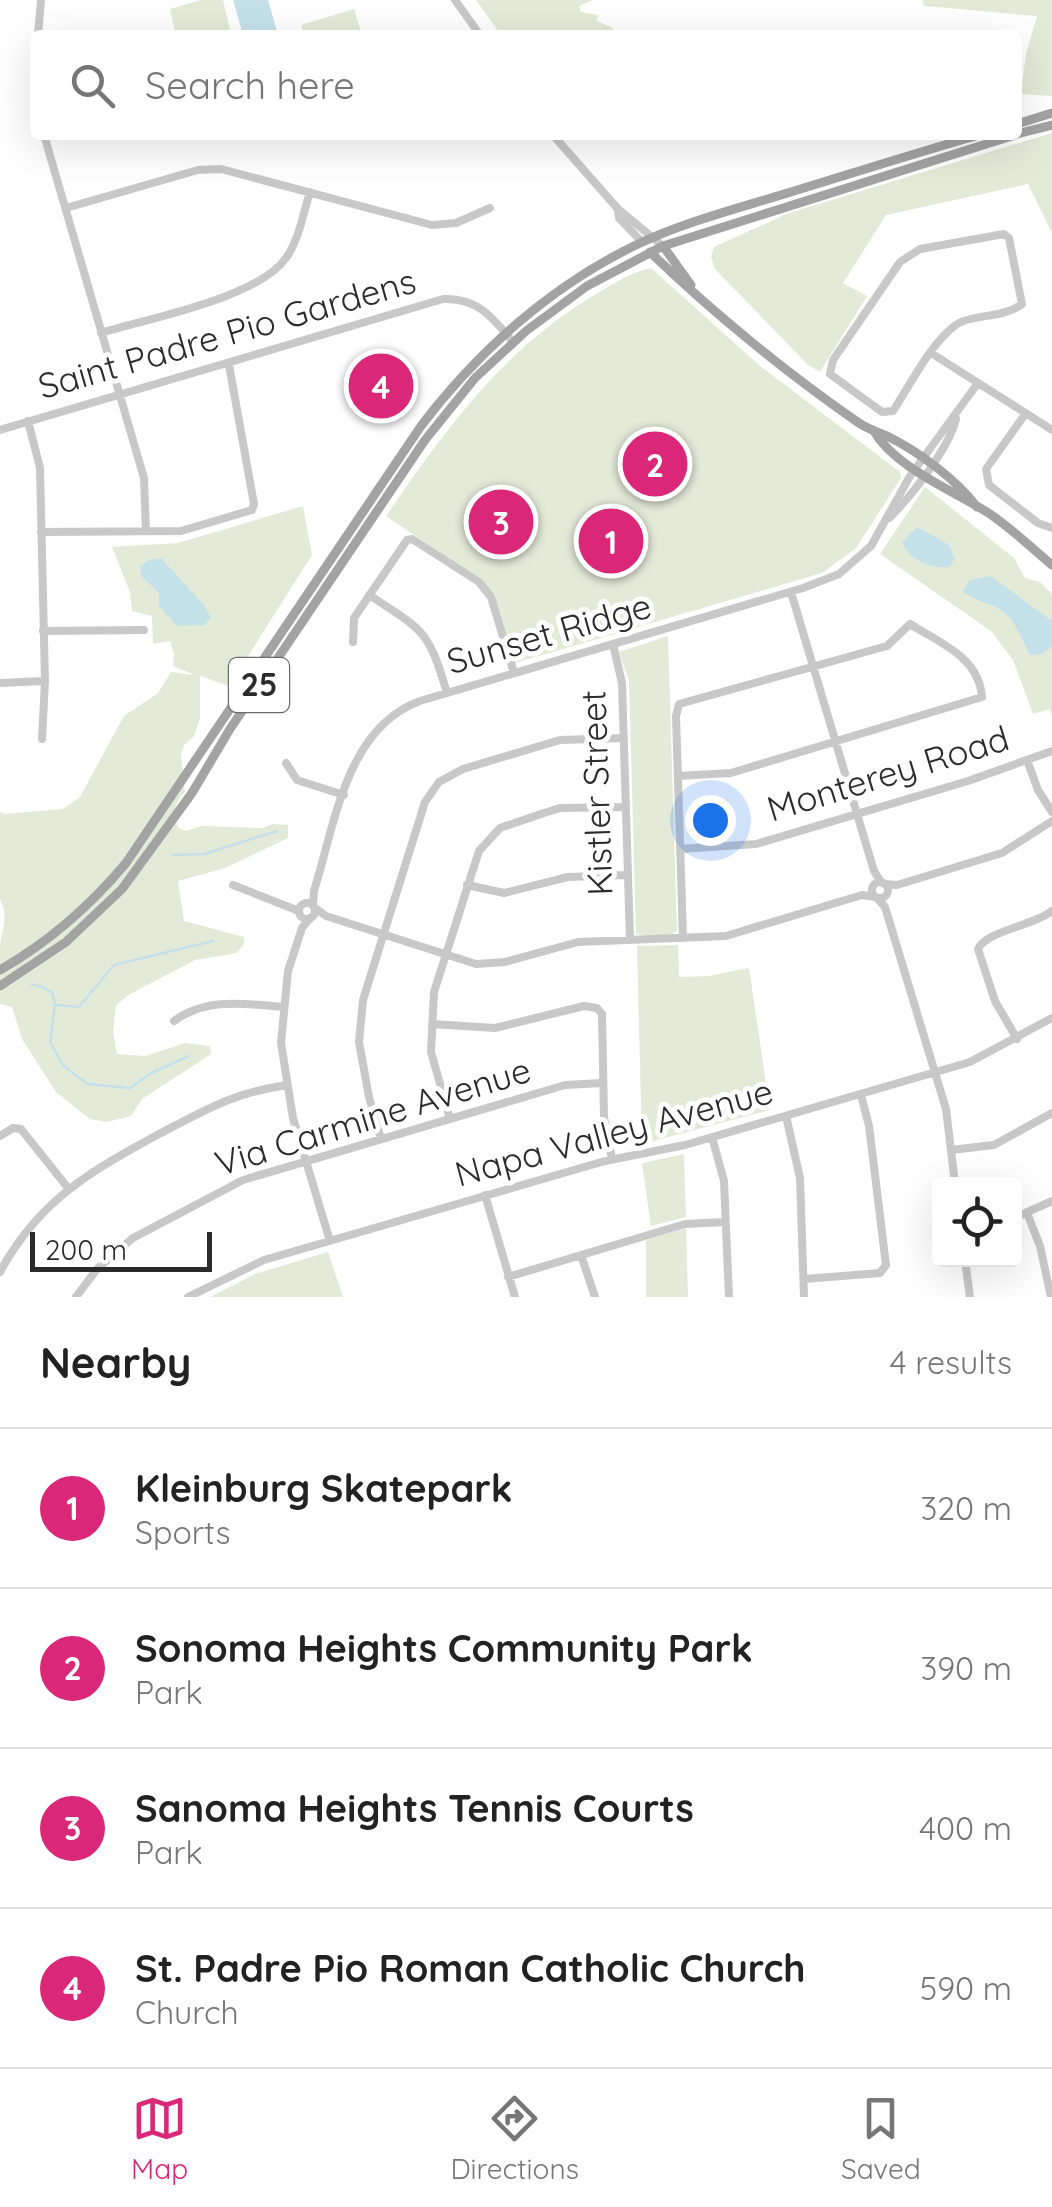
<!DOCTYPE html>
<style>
:root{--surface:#fff;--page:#f2f2f2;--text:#222;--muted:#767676;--line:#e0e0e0;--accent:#db2777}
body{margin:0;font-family:Quicksand,sans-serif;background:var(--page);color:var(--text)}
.controls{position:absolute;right:30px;bottom:30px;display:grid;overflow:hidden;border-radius:10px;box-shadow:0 10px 40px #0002}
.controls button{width:90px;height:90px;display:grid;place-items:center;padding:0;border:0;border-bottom:2px solid var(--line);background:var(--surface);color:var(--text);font:50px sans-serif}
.scale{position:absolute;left:30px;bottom:25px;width:182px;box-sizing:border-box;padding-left:10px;border:5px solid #2b2b2b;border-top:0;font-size:28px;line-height:35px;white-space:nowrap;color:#2b2b2b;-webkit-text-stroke:8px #fff;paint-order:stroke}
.you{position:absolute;left:710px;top:820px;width:35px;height:35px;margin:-25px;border:8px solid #fff;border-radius:50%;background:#1a73e8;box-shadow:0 0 0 15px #1a73e833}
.badge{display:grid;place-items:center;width:65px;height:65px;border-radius:50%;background:var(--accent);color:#fff;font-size:32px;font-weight:700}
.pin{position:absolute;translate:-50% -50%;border:5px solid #fff;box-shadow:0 2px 10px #0006}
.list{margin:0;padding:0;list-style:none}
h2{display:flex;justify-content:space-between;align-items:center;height:130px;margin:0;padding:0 40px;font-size:42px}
h2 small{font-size:32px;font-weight:400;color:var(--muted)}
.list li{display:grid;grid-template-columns:65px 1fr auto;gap:30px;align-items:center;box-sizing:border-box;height:160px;padding:0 40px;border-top:2px solid var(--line)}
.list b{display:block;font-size:38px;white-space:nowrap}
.list p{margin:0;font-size:32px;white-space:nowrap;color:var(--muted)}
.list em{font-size:32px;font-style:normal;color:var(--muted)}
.icon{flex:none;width:55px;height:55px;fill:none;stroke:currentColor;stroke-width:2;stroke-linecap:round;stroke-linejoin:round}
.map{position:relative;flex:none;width:1052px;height:1297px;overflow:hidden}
.search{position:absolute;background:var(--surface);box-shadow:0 10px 40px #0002;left:30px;right:30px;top:30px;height:110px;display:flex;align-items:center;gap:25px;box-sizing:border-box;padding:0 35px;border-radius:10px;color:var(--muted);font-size:38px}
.sheet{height:770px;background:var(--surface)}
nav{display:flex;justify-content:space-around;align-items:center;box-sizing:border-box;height:140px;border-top:2px solid var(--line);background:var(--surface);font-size:28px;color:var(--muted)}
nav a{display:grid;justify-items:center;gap:5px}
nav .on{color:var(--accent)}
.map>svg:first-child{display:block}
.green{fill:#e4ead8}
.water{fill:#c4e1ea}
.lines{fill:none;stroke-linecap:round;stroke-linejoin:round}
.stream{stroke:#c4e1ea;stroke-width:2.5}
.minor{stroke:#c8c8c8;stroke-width:8}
.major{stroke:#a3a3a3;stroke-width:9}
.labels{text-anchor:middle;stroke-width:10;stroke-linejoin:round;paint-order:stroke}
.shield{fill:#fff;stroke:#6b6b6b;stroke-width:2.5}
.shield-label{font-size:32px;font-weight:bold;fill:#2b2b2b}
.street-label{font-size:35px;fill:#2b2b2b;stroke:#fff}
</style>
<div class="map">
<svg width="1052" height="1297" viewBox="0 0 1052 1297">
<rect width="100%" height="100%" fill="#fff"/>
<!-- green -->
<path class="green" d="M201,0H223L231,35H176L170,9Z
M476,0H593L579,6L581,12L598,15L597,21L613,28L614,35H501Z
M922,0H1052V96L1021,94L1026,54L1037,16L924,6Z
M354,9L362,35H304L301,25Z
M1052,133V233L1028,184L886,215L843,283L867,296L820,372L808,365L715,269L711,257L714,247L789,213Z
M651,268L760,366L900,472L901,478L856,548L822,573L515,663L498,606L482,581L386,516C445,430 504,348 596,294C613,284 632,272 651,268Z
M925,487L1014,558L1025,578L1040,582L1052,594V715L1049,709L1033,714L1013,660L991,631L880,554Z
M303,506L312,555L229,686L200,676V718L194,736L184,745L181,756L185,792C175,803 170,814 179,828L186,831L201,826L262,828L273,824L288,825V838L225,868L178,881L184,921L244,937V944L237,953L195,960L130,994L116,1005L113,1032L117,1054L145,1056L185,1043L210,1046L211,1054L142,1099L131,1116L107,1122L90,1119L56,1092L22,1039L12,1007L0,1004C0,985 0,965 0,946C2,930 9,916 0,899V812L4,814L63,809L80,797L124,716L158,693L171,672L195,675L173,666L174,654L170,641L153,644L152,616L132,611L130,592L112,547L178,543Z
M668,636L677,931C668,938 647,937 636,934L629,680L619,652Z
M678,945L679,977L709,976L749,968L770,1110L642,1144L637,946Z
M684,1154L686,1217L651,1226L642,1163Z
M686,1228L688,1297H646V1240Z
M328,1252L343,1297H210L255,1274Z"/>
<!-- water -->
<path class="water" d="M233,0H268L278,35H243Z
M917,527L949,545L955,559L949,567C930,569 909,560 902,542Z
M161,558L204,605L211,618L204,625L177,626L159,606V593L141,576L140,566L149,560Z
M991,576L1052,621V646L1042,654L1030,655C1022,640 1016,621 1002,611C991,603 977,602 963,592L970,580Z"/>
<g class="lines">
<!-- stream -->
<path class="stream" d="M172,855L204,854L277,831
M31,984L45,988L53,994L55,1004L50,1042L63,1065L87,1084L130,1088L151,1073L189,1056
M56,1005L79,1007L114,965L213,941"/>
<!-- minor -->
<path class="minor" d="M455,0L480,35
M38,35L41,0
M35,62V107
M44,135L144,478L146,531
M553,135L618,209L663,246
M66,208L198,170L221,169L432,225L456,223L490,208
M618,209L619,218L642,242
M1004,234L1009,238L1022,304C1005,317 981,314 961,322C935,335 909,387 893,411L882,412L830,374L833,360L900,262L920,249Z
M101,333C149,318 258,298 286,258C299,240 303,214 310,192
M931,353L1052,430
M1026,413L986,469L989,485L1038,523L1052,528
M28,421L40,468L45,681L42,739
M0,430L443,299C477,297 493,318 513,342
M889,518C911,497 949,448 956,419
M41,532L181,531L252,510L254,504L229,365
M791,592L874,871L881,882
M369,595C424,631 428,629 447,693
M43,631L144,630
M353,642L354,618L407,540L412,539L479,582L491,597L514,673
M613,644L622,683L630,940
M0,683L45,681
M1027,760L1038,790L1052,812
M286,763L297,780L344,795
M678,776L731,773L982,697C979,657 940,643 910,624L887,646L679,704L676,716L683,938
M680,849L756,844L968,781L1052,751
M872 890a8 8 0 1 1 16 0a8 8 0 1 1-16 0Z
M885,884L897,885L1002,853L1052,821
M233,885L299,911
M467,885L504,893L568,877L628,875
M877,898L885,907L946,1109L955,1184
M299 911a8 8 0 1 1 16 0a8 8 0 1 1-16 0Z
M313,906L314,891C335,824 346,728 420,701L803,588L839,574L871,546L910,476L978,383
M315,908L326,916L476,964L505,962L578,942L726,936L862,895L875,897
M310,918L302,928L288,971L281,1043L293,1118L330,1241
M174,1021C207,997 245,1004 284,1007
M432,1024L495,1028L584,1006L597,1008L602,1014L604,1117L612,1159
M1017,1039L995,1001L978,949C986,931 1033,926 1052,911
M786,1116L800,1178L804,1297
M450,1119L431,1052L434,992L479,851L500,828L544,813L560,808L626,807
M0,1136L13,1128L21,1129L68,1188
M712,1137L724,1181L729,1297
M381,1139L369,1097L359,1042L363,1000L425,802L439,782L463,769L560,740L624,738
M951,1150L994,1145L1052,1113
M485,1195L515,1297
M1027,1213L1040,1246L1051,1297
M1014,1218L1052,1201
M581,1255L595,1297
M965,1260L970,1297
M0,1272C39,1200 91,1171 159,1134C207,1109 233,1093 287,1085
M508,1277L685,1224L725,1222
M804,1279L880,1273L886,1265L869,1126L861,1095
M76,1297L97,1269L133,1238L243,1180L565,1085L602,1083
M188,1297L264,1260L605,1161L685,1145L970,1062L1052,1018"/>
<!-- major -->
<path class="major" d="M1017,124L1052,113
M1017,134L1052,125
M663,246L691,285
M650,252C712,312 788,374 859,423C868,429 877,432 887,436C918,451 957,480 977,507
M874,431C895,468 955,491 990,514C1012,529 1032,548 1052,565
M0,970C49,942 90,906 126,863L421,426C478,351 551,286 636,245C682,223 732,210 781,195C847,175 912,154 979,135
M0,986L66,942L122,889L192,793L230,729L425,440L475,378L526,331L587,286L663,246L1015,135"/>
</g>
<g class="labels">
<!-- shield labels -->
<rect class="shield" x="229" y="658" width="60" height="54" rx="8"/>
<g class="shield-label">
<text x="259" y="696">25</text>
</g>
<!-- street labels -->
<g class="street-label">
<text transform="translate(227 334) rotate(-16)" y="12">Saint Padre Pio Gardens</text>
<text transform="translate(549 634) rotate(-16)" y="12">Sunset Ridge</text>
<text transform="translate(888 774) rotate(-17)" y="12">Monterey Road</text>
<text transform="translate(597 793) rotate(-92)" y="12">Kistler Street</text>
<text transform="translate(373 1117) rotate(-17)" y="12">Via Carmine Avenue</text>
<text transform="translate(614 1133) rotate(-15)" y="12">Napa Valley Avenue</text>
</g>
</g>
</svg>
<div class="controls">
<button><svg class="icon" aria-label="locate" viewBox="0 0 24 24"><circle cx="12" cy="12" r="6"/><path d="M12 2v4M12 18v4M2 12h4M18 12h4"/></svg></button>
</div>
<div class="scale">200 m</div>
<div class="you"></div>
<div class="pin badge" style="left:611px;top:541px">1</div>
<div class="pin badge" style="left:655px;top:464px">2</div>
<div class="pin badge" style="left:501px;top:522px">3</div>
<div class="pin badge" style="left:381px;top:386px">4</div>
<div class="search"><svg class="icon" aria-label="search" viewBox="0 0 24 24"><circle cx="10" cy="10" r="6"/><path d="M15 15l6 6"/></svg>Search here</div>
</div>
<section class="sheet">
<h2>Nearby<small>4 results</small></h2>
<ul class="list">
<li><span class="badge">1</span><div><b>Kleinburg Skatepark</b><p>Sports</p></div><em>320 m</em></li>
<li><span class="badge">2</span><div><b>Sonoma Heights Community Park</b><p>Park</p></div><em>390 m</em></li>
<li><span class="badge">3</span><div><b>Sanoma Heights Tennis Courts</b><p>Park</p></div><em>400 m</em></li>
<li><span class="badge">4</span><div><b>St. Padre Pio Roman Catholic Church</b><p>Church</p></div><em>590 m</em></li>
</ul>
</section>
<nav>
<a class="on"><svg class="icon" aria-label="map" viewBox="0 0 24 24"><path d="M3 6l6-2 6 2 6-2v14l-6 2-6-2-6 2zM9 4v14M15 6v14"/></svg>Map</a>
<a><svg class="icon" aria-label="directions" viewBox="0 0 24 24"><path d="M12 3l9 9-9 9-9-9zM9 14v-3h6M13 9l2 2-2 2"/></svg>Directions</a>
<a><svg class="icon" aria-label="saved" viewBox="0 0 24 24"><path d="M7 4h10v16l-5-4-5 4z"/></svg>Saved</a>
</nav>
